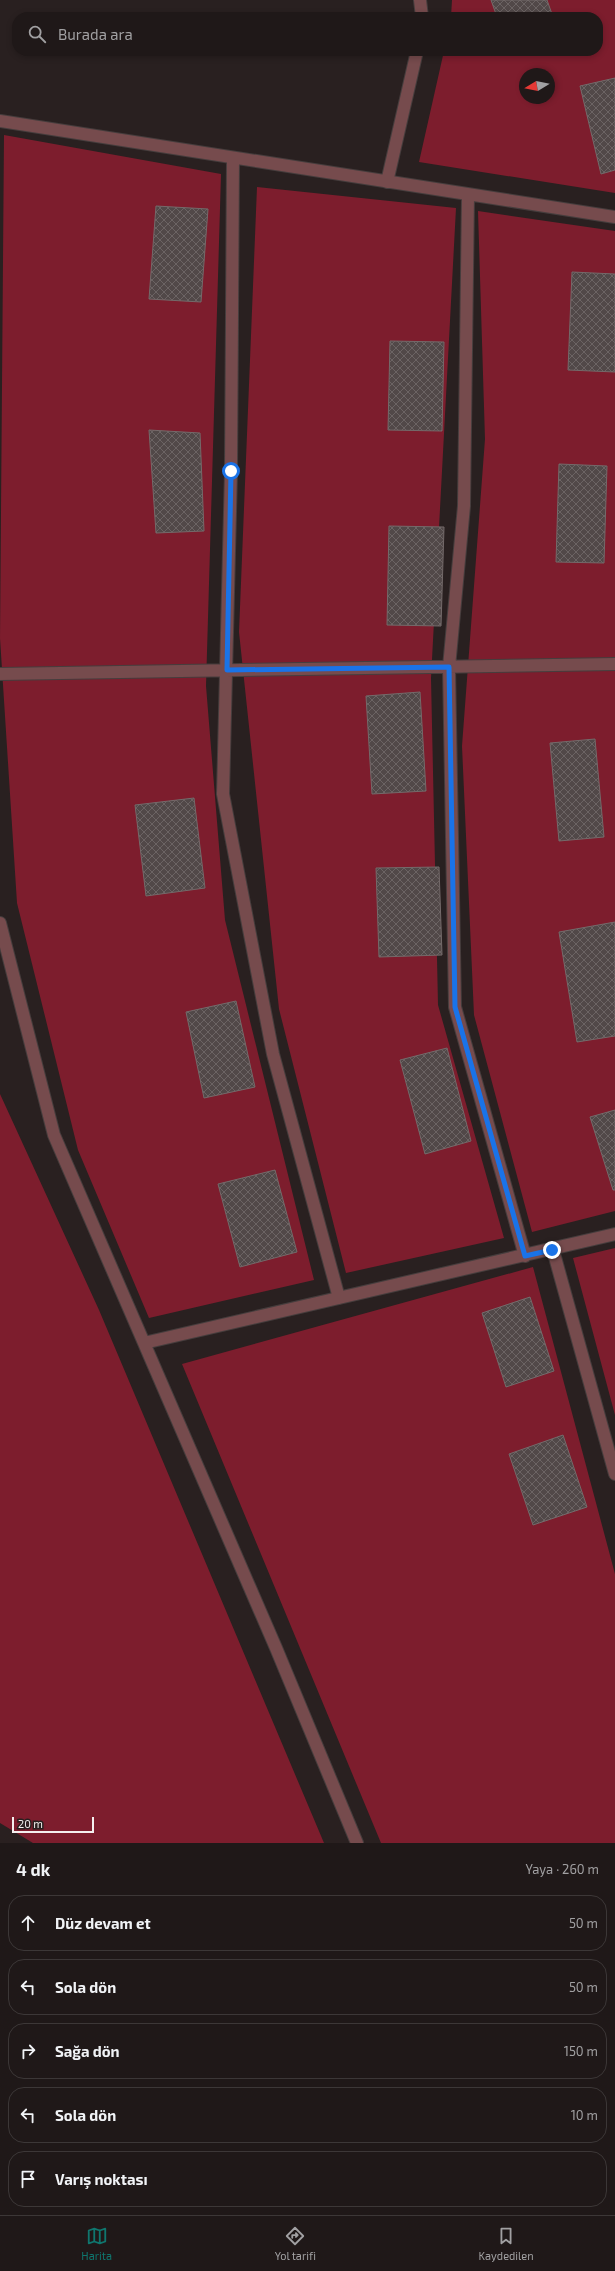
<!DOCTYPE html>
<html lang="tr">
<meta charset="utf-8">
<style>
:root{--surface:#1f1818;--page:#272121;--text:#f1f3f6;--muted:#a1a0a2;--line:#3c3737;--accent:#0f766e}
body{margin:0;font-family:"Exo 2",sans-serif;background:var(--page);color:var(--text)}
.compass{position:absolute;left:519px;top:68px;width:36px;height:36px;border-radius:50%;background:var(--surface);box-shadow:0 2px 6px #0003;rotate:260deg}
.scale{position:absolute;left:12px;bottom:10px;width:82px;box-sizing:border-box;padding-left:4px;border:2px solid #f5efef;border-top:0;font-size:11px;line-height:14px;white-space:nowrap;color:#f5efef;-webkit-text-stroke:3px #292020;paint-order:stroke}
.stop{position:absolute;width:12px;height:12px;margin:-9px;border:3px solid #1a73e8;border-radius:50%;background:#fff}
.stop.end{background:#1a73e8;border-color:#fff;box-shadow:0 1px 4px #0008}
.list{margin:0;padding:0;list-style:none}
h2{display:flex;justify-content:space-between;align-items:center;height:52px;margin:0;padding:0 16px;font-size:17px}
h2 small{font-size:13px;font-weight:400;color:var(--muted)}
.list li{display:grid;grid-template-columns:26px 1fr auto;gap:12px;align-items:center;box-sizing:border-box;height:56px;margin:0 8px 8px;padding:0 8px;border:1px solid var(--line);border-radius:16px}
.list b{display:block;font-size:15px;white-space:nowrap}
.list em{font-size:13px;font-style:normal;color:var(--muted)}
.icon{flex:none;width:22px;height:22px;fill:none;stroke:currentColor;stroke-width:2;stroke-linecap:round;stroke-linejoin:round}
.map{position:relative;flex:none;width:615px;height:1843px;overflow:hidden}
.search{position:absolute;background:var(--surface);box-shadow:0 2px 6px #0003;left:12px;right:12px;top:12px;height:44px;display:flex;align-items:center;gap:10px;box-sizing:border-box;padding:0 14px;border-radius:16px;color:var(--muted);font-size:15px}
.sheet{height:372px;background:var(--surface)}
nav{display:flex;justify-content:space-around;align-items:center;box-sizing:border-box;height:56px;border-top:1px solid var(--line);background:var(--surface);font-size:11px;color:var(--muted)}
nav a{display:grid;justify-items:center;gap:2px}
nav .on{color:var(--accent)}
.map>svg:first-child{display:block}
.green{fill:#7d1d2d;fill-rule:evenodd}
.building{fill:url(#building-cross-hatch);stroke:#746a6a}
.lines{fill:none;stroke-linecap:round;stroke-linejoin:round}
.minor-casing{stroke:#463d3d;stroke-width:14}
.minor{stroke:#764b4d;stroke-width:12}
.route{stroke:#1a73e8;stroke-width:5}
</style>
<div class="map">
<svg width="615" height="1843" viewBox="0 0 615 1843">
<defs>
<pattern id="building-cross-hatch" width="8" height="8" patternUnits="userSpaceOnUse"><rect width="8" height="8" fill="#514848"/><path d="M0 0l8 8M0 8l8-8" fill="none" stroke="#6b6363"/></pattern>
</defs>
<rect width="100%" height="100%" fill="#292020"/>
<!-- green -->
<path class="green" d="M452,0H615V193L419,162L444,51H598V17H451ZM525,74H549V98H525Z
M4,135L221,174L206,686L225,920L314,1280L149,1318L78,1150L17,903L0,638Z
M257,187L456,208L431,678L438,1005L504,1238L346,1273L279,1009L239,632Z
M478,211L615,231V1211L532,1232L474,1015L462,746L485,439Z
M0,1094L99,1310L324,1843H33L0,1823Z
M615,1248V1415L573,1258Z
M533,1267L615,1574V1843H381L182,1364Z"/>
<!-- building -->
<path class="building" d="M491,0H547L553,17H497Z
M615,78V170L601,174L580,86Z
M156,206L208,209L201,302L149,299Z
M572,272L615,274V372L568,370Z
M390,341L444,342L442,431L388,430Z
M149,430L200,433L204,531L156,533Z
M559,464L607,466L604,563L556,562Z
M389,526L444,527L441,626L387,625Z
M420,692L426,791L372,794L366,696Z
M595,739L604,837L559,841L550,743Z
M194,798L205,888L146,896L135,805Z
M439,867L442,955L379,957L376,868Z
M615,922V1036L577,1042L559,932Z
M236,1001L255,1087L204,1098L186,1012Z
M447,1048L471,1141L425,1154L400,1060Z
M615,1110V1190H613L590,1117Z
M275,1170L297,1252L240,1267L218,1184Z
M530,1297L554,1371L506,1387L482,1313Z
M563,1435L587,1507L533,1525L509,1454Z"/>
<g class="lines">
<defs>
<path id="minor" d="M420,0L422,17
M0,121L615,217
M233,158L231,471L223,794L273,1054L339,1298
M387,182L417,51
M468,195L464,506L449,667L455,1007L525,1256
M0,674L615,664
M0,923L54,1135L276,1648L357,1843
M553,1250L615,1474
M144,1343L615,1234"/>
</defs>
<!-- minor casing -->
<use href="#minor" class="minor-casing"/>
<!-- minor -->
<use href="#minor" class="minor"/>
</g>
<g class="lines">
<!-- route -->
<path class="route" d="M231,471L227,670L449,667L455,1007L525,1256L552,1250"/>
</g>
</svg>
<svg class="compass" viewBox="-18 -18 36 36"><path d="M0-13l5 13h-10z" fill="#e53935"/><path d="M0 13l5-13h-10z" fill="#a1a0a2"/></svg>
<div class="scale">20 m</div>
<div class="stop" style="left:231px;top:471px"></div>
<div class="stop end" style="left:552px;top:1250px"></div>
<div class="search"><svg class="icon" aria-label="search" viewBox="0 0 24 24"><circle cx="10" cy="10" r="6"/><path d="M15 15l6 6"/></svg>Burada ara</div>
</div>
<section class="sheet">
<h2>4 dk<small>Yaya · 260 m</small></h2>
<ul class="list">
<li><svg class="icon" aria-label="ahead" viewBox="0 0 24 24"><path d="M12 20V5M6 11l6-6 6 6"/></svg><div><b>Düz devam et</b></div><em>50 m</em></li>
<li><svg class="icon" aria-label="left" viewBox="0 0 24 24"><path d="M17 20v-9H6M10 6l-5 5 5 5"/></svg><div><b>Sola dön</b></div><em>50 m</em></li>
<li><svg class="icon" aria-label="right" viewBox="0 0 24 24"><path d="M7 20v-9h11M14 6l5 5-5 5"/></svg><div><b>Sağa dön</b></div><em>150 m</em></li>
<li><svg class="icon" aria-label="left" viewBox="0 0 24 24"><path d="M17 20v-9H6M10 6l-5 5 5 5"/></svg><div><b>Sola dön</b></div><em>10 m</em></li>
<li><svg class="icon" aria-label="arrive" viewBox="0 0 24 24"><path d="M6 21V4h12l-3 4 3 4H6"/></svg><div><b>Varış noktası</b></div></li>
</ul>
</section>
<nav>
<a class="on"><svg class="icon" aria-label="map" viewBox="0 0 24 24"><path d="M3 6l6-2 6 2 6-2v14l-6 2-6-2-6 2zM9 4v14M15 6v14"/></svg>Harita</a>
<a><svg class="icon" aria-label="directions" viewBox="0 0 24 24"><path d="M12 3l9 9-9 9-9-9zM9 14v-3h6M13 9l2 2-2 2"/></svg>Yol tarifi</a>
<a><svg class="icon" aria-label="saved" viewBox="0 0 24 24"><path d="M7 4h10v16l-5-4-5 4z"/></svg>Kaydedilen</a>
</nav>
